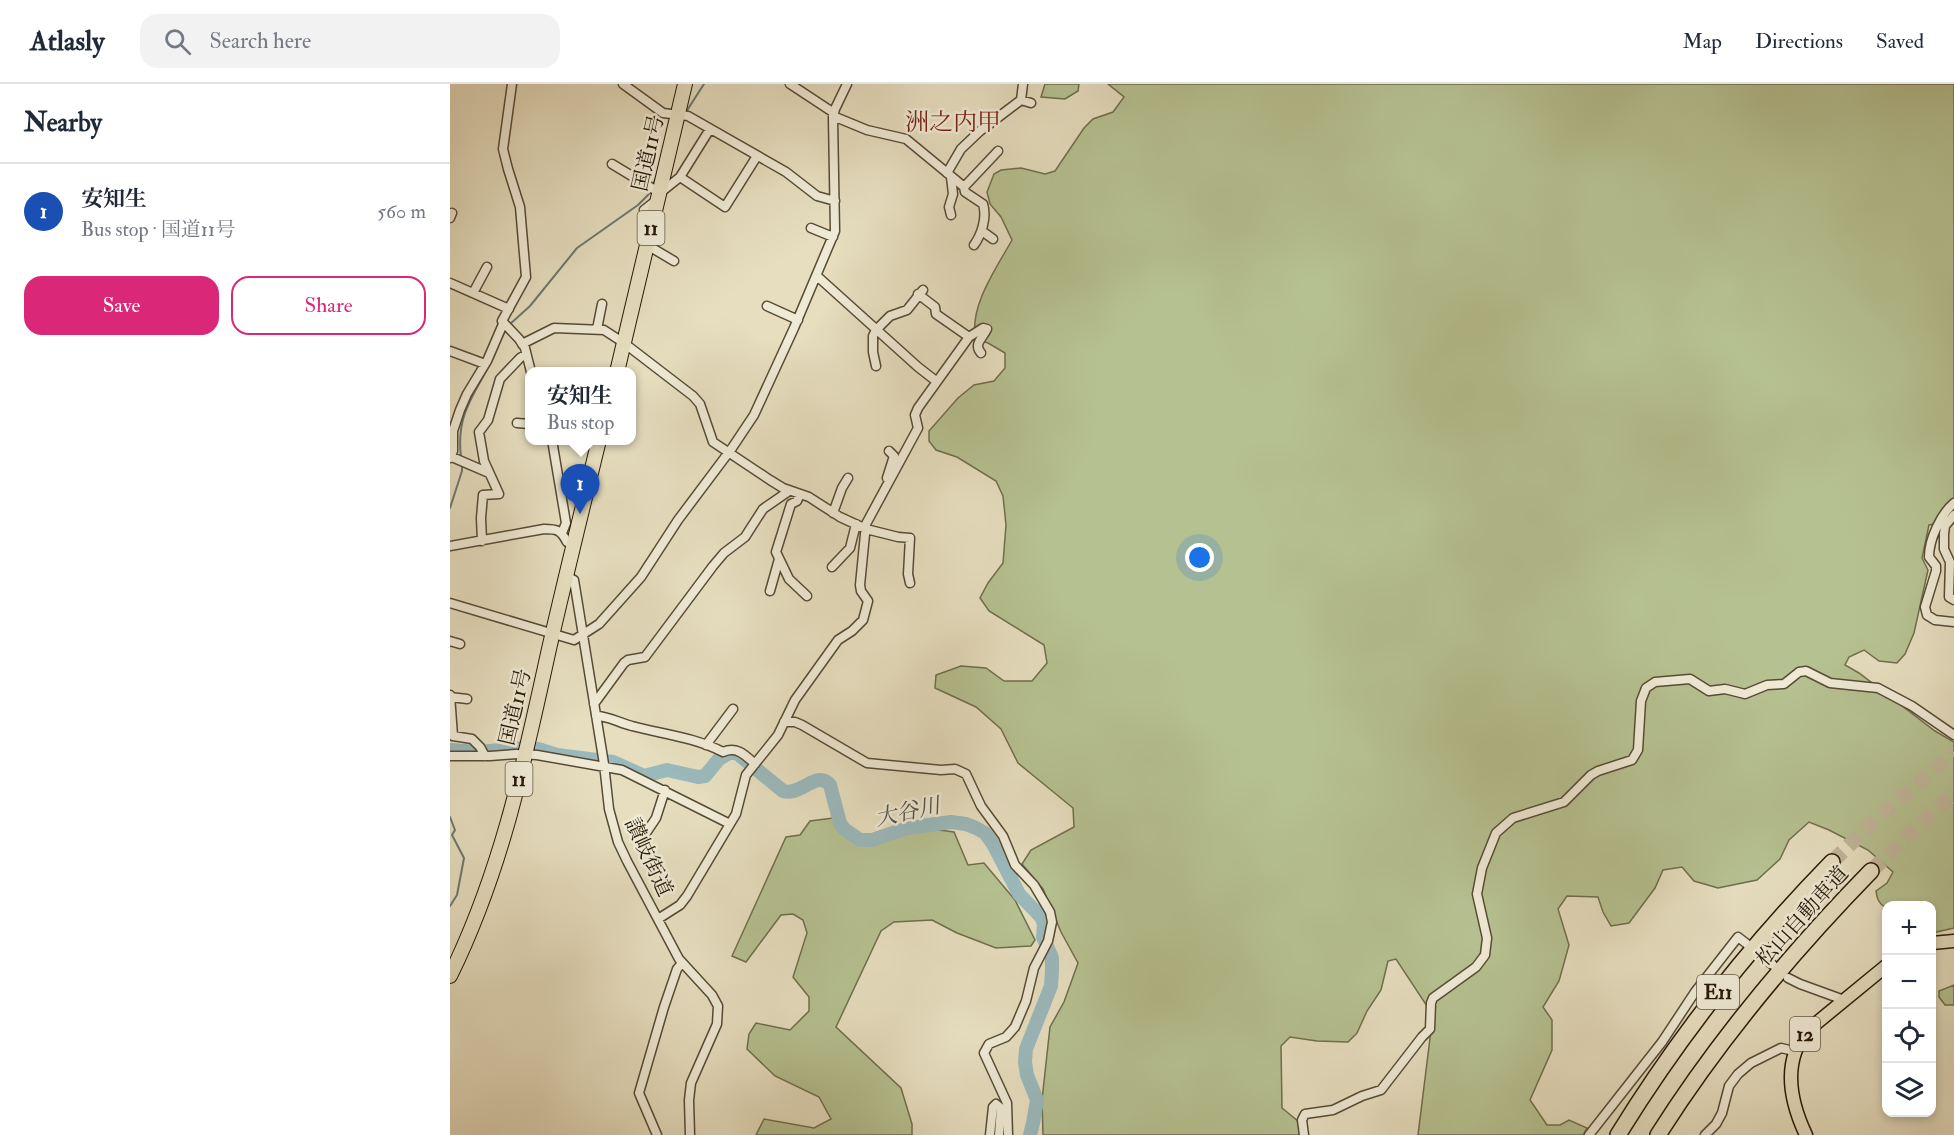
<!DOCTYPE html>
<meta charset="utf-8">
<style>
:root{--surface:#fff;--page:#f2f2f3;--text:#1f2937;--muted:#747a83;--line:#e0e1e3;--accent:#db2777}
body{margin:0;font-family:"IM FELL Double Pica","Noto Serif JP",serif;background:var(--page);color:var(--text)}
.controls{position:absolute;right:18px;bottom:18px;display:grid;overflow:hidden;border-radius:12px;box-shadow:0 3px 9px #0003}
.controls button{width:54px;height:54px;display:grid;place-items:center;padding:0;border:0;border-bottom:2px solid var(--line);background:var(--surface);color:var(--text);font:30px sans-serif}
.you{position:absolute;left:750px;top:474px;width:21px;height:21px;margin:-15px;border:4px solid #fff;border-radius:50%;background:#1a73e8;box-shadow:0 0 0 9px #1a73e833}
.badge{display:grid;place-items:center;width:39px;height:39px;border-radius:50%;background:var(--accent);color:#fff;font-size:20px;font-weight:700}
.pin{position:absolute;translate:-50% -50px;filter:drop-shadow(0 2px 3px #0008)}
.pin::after{content:'';position:absolute;top:32px;width:21px;height:18px;background:inherit;clip-path:polygon(0 0,100% 0,50% 100%)}
.popup{position:absolute;left:75px;top:283px;width:111px;height:78px;box-sizing:border-box;display:grid;place-content:center;border-radius:12px;background:var(--surface);filter:drop-shadow(0 2px 4px #0005);font-size:20px;white-space:nowrap;color:var(--muted)}
.popup b{font-size:22px;color:var(--text)}
.popup::after{content:'';position:absolute;left:50%;top:100%;margin-left:-12px;border:12px solid transparent;border-top-color:var(--surface)}
.list{margin:0;padding:0;list-style:none}
h2{display:flex;justify-content:space-between;align-items:center;height:78px;margin:0;padding:0 24px;font-size:26px}
h2 small{font-size:20px;font-weight:400;color:var(--muted)}
.list li{display:grid;grid-template-columns:39px 1fr auto;gap:18px;align-items:center;box-sizing:border-box;height:96px;padding:0 24px;border-top:2px solid var(--line)}
.list b{display:block;font-size:22px;white-space:nowrap}
.list p{margin:0;font-size:20px;white-space:nowrap;color:var(--muted)}
.list em{font-size:20px;font-style:normal;color:var(--muted)}
.actions{display:flex;gap:12px;padding:18px 24px}
.actions a{flex:1;padding:14px 0;border:2px solid var(--accent);border-radius:18px;text-align:center;font-size:21px;color:var(--accent)}
.actions .main{background:var(--accent);color:#fff}
.icon{flex:none;width:33px;height:33px;fill:none;stroke:currentColor;stroke-width:2;stroke-linecap:round;stroke-linejoin:round}
.map{position:relative;flex:none;width:1504px;height:1051px;overflow:hidden}
header{display:flex;align-items:center;gap:36px;box-sizing:border-box;height:84px;padding:0 30px;background:var(--surface);border-bottom:2px solid var(--line)}
header strong{font-size:28px}
nav{display:flex;gap:33px;margin-inline-start:auto;font-size:21px}
.search{width:420px;height:54px;background:var(--page);display:flex;align-items:center;gap:15px;box-sizing:border-box;padding:0 21px;border-radius:18px;color:var(--muted);font-size:22px}
main{display:flex}
aside{flex:1;background:var(--surface)}
.map>svg:first-child{display:block}
.green{fill:#b6c191;stroke:#6f6e4c;stroke-width:1.5}
.lines{fill:none;stroke-linecap:round;stroke-linejoin:round}
.stream{stroke:#6c7974;stroke-width:2}
.river{stroke:#9ab9bc;stroke-width:14}
.motorway-tunnel{stroke:#c0b79a;stroke-width:15;stroke-dasharray:15 8;stroke-linecap:butt}
.minor-casing{stroke:#584b36;stroke-width:11}
.primary-casing{stroke:#281a08;stroke-width:15}
.trunk-casing{stroke:#281a08;stroke-width:16}
.motorway-casing{stroke:#281a08;stroke-width:18}
.minor{stroke:#efead5;stroke-width:8}
.primary{stroke:#e6debf;stroke-width:12}
.trunk{stroke:#e6debf;stroke-width:14}
.motorway{stroke:#e6debf;stroke-width:15}
.labels{text-anchor:middle;stroke-width:5;stroke-linejoin:round;paint-order:stroke}
.shield{fill:#efead5;stroke:#645846;stroke-width:1.5}
.shield-label{font-size:20px;font-weight:bold;fill:#281a08}
.street-label{font-size:21px;fill:#281a08;stroke:#efead5}
.water-label{font-size:22px;font-style:italic;fill:#505247;stroke:#efead5}
.quarter-label{font-size:24px;fill:#7a1f14;stroke:#efead5}
</style>
<header>
<strong>Atlasly</strong>
<div class="search"><svg class="icon" aria-label="search" viewBox="0 0 24 24"><circle cx="10" cy="10" r="6"/><path d="M15 15l6 6"/></svg>Search here</div>
<nav><a>Map</a><a>Directions</a><a>Saved</a></nav>
</header>
<main>
<aside>
<h2>Nearby<small></small></h2>
<ul class="list">
<li><span class="badge" style="background:#1a4fb4">1</span><div><b>安知生</b><p>Bus stop · 国道11号</p></div><em>560 m</em></li>
</ul>
<div class="actions"><a class="main">Save</a><a>Share</a></div>
</aside>
<div class="map">
<svg width="1504" height="1051" viewBox="0 0 1504 1051">
<rect width="100%" height="100%" fill="#e6debf"/>
<filter id="stains"><feTurbulence type="fractalNoise" baseFrequency=".00333" numOctaves="4"/><feColorMatrix values="0 0 0 0 .2 0 0 0 0 .09 0 0 0 0 .02 0 0 0 .5 -.17"/></filter>
<radialGradient id="worn" r=".72"><stop offset=".6" stop-color="#630" stop-opacity="0"/><stop offset="1" stop-color="#630" stop-opacity=".3"/></radialGradient>
<!-- green -->
<path class="green" d="M595,0H629L628,7L615,15L591,13Z
M658,0H1504V437L1479,441L1472,474L1478,486L1464,549L1455,570L1447,579L1429,577L1414,566L1399,573L1395,581L1409,589L1485,647L1504,658V844L1482,849V822H1436V824C1429,820 1427,815 1426,807L1437,799L1443,788L1418,766L1379,746L1359,738L1339,756L1330,775L1307,796L1268,804L1244,797L1232,783L1213,786L1205,804L1179,839L1161,842L1153,828L1148,813L1117,812L1108,825L1119,861L1109,897L1093,923L1102,936V966L1080,1016L1097,1041H1110L1119,1036L1137,1044L1133,1051H968L982,938L977,922L946,875L938,877L931,906L917,927L907,949L898,958L867,957L840,953L831,962L832,1024L849,1038L850,1051H593L592,1016L600,943L614,918L628,879L611,848L593,805L572,780L581,766L624,743L623,724L568,679L551,645L526,623L485,604L486,591L511,582L536,584L554,597H582L597,579L594,561L539,527L530,514L538,499L553,479L556,441L553,412L546,397L507,373L486,366L479,357V347L508,314L524,301L544,297L555,284V269L538,259L526,255C518,224 547,183 562,156L551,133L540,120L537,108L544,90L551,86L571,84L595,90L605,87L634,44L643,35L663,28L674,13Z
M383,734C413,782 423,752 462,746C476,744 490,746 504,748L518,781L534,779L565,816L585,856L581,862L546,864L507,849L482,836L444,838L431,847L386,943L451,1004L462,1040V1051H306L314,1035L364,1044L381,1035L369,1013L325,992L297,965L299,950L306,939L340,946L359,927V913L343,893L357,849L353,836L343,830L331,831L296,878L282,872L336,753L350,751L360,737Z
M1504,901V921H1495L1489,913V907Z"/>
<g class="lines">
<!-- stream -->
<path class="stream" d="M236,28L254,0
M211,74L216,54
M59,241L80,222L127,164L188,121L199,110L208,89
M11,373C6,332 22,314 40,280C46,269 49,256 56,246
M0,424L12,387V381
M0,733L5,746L2,751L14,774L7,811L0,822"/>
<!-- river -->
<path class="river" d="M88,665L107,671L163,678L194,692L217,686L248,693L255,692L269,675L281,668L288,670L333,707C350,713 367,685 380,701L390,739L394,745L410,756H422L457,744L501,738L516,740L526,744L535,749L543,760L569,810L592,834L594,841L593,853L602,874V887L601,902L576,965L575,978L577,991L587,1016L583,1039L580,1051
M0,666L28,668L74,664"/>
<!-- motorway-tunnel -->
<path class="motorway-tunnel" d="M1382,778L1425,736L1504,668
M1421,787L1504,709"/>
<defs>
<path id="minor" d="M62,0L53,65L58,85L70,123L76,193L52,237L69,255L75,264L81,288
M173,0L213,29L238,32L336,88L367,112L385,117
M340,0L384,29
M571,16L573,0
M383,32L417,46L456,55L507,97L514,103L515,108L533,120C537,133 532,150 524,161
M162,80L210,109L230,93L260,45
M497,89L511,65L530,47L567,19L571,16L581,19
M230,93L275,123L307,72
M514,103L548,67
M194,126L208,115
M501,131L499,123L503,110L501,93
M0,134L2,129
M361,144L383,153
M532,147L543,155
M197,161L224,177
M367,192L468,283L486,297
M0,199L59,225
M23,209L37,183
M468,210L485,223L486,230L519,253L533,244L537,245C533,254 523,260 531,269
M317,222L348,236
M147,245L152,220
M72,260L104,244L154,246L174,259L243,312L250,320L263,358L320,396L333,404L359,413L390,433L416,445L448,453L460,454L458,490L460,499
M0,267L35,280
M426,282L423,268V252L426,246L440,232L457,226L473,206
M67,339L79,340
M102,356L116,439L112,449
M2,373L39,389
M0,374L3,367V347L10,326L17,310L37,277L53,240
M437,394L444,372L439,367
M350,410L347,417L341,420L326,468L339,495L357,512
M1504,419C1491,430 1479,455 1479,473L1486,482V487L1475,523L1477,531L1485,536L1504,538
M383,429L392,404L398,394
M1504,431L1495,442L1494,450V465L1500,478L1499,513L1504,516
M32,457L31,434L33,411L49,410L34,377L29,348L38,336L50,295L70,274L76,270
M0,462L94,445C107,445 111,446 117,458L123,459
M382,483L400,464L406,440
M116,492L124,496L154,680L159,725L168,758L177,777L229,875L262,911L268,922L267,940L241,999L239,1016L240,1051
M320,507L329,475
M0,519L124,556L149,540L191,493L228,436L282,364L304,331L344,244L385,147L383,34L385,25L397,0
M0,557L10,560
M0,611L3,652L22,655L30,663L35,672
M0,613L17,615
M144,620L174,579L178,576L195,573L263,482L274,469L295,453L313,425L339,407
M146,632C159,632 169,639 182,642C212,650 244,653 273,668C287,662 295,671 305,680
M334,638H345L352,641L417,679L491,686L505,685L516,690L531,722L553,752L565,781L584,801L600,828L602,838L598,857L584,884L576,917L565,943L556,953L539,960L534,969L557,1019L558,1051
M256,661L283,625
M0,672H40L66,670L87,671L172,686L280,740
M196,749L206,734L215,706
M208,835L230,821L237,812L286,730L296,691L328,651L345,616L388,556L402,547L413,536L418,517L411,507L410,501L416,440L468,344L465,331L468,324L519,253
M1311,872L1323,881
M1338,894L1350,900L1394,916
M207,1051L189,1009L214,923L227,885L232,879
M540,1051L543,1023L546,1020L551,1024L549,1051
M854,1051L852,1036L855,1030L883,1026L912,1012L931,1006L972,953L980,945L981,919L983,914L1026,883L1035,871L1037,854L1027,810L1032,784L1046,749L1063,734L1114,718L1141,691L1148,687L1182,676L1188,666L1191,617L1196,604L1205,598L1240,595L1259,607L1275,605L1295,610L1317,601L1334,600L1349,588L1356,587L1380,599L1428,604L1462,622L1504,651
M1139,1051L1212,958L1245,908L1288,853L1297,860
M1255,1051L1266,1040L1272,1029L1279,1002L1288,990L1301,979L1331,964L1344,967"/>
<path id="primary" d="M1482,859L1504,857
M1356,1051C1340,1017 1332,977 1358,946L1436,882"/>
<path id="trunk" d="M167,288L235,0
M0,892C52,786 74,679 99,565C115,495 132,426 149,356"/>
<path id="motorway" d="M1168,1051C1229,952 1301,861 1382,778
M1208,1051C1269,955 1342,868 1421,787"/>
</defs>
<!-- minor casing -->
<use href="#minor" class="minor-casing"/>
<!-- primary casing -->
<use href="#primary" class="primary-casing"/>
<!-- trunk casing -->
<use href="#trunk" class="trunk-casing"/>
<!-- motorway casing -->
<use href="#motorway" class="motorway-casing"/>
<!-- minor -->
<use href="#minor" class="minor"/>
<!-- primary -->
<use href="#primary" class="primary"/>
<!-- trunk -->
<use href="#trunk" class="trunk"/>
<!-- motorway -->
<use href="#motorway" class="motorway"/>
</g>
<g class="labels">
<!-- shield labels -->
<g class="shield">
<rect x="187.5" y="127" width="27" height="34" rx="4.5"/>
<rect x="55.5" y="678" width="27" height="34" rx="4.5"/>
<rect x="1247" y="891" width="42" height="34" rx="4.5"/>
<rect x="1340" y="933" width="30" height="34" rx="4.5"/>
</g>
<g class="shield-label">
<text x="201" y="151">11</text>
<text x="69" y="702">11</text>
<text x="1268" y="915">E11</text>
<text x="1355" y="957">12</text>
</g>
<!-- street labels -->
<g class="street-label">
<text transform="translate(198 69) rotate(-77)" y="7">国道11号</text>
<text transform="translate(65 623) rotate(-77)" y="7">国道11号</text>
<text transform="translate(199 773) rotate(65)" y="7">讃岐街道</text>
<text transform="translate(1352 832) rotate(-48)" y="7">松山自動車道</text>
</g>
<!-- water labels -->
<g class="water-label">
<text transform="translate(457 727) rotate(-12)" y="8">大谷川</text>
</g>
<!-- quarter labels -->
<g class="quarter-label">
<text x="503" y="46">洲之内甲</text>
</g>
</g>
<rect width="100%" height="100%" filter="url(#stains)"/>
<rect width="100%" height="100%" fill="url(#worn)"/>
</svg>
<div class="controls">
<button>+</button>
<button>−</button>
<button><svg class="icon" aria-label="locate" viewBox="0 0 24 24"><circle cx="12" cy="12" r="6"/><path d="M12 2v4M12 18v4M2 12h4M18 12h4"/></svg></button>
<button><svg class="icon" aria-label="layers" viewBox="0 0 24 24"><path d="M12 4l9 5-9 5-9-5zM3 14l9 5 9-5"/></svg></button>
</div>
<div class="you"></div>
<div class="pin badge" style="left:130px;top:430px;background:#1a4fb4">1</div>
<div class="popup"><b>安知生</b>Bus stop</div>
</div>
</main>
